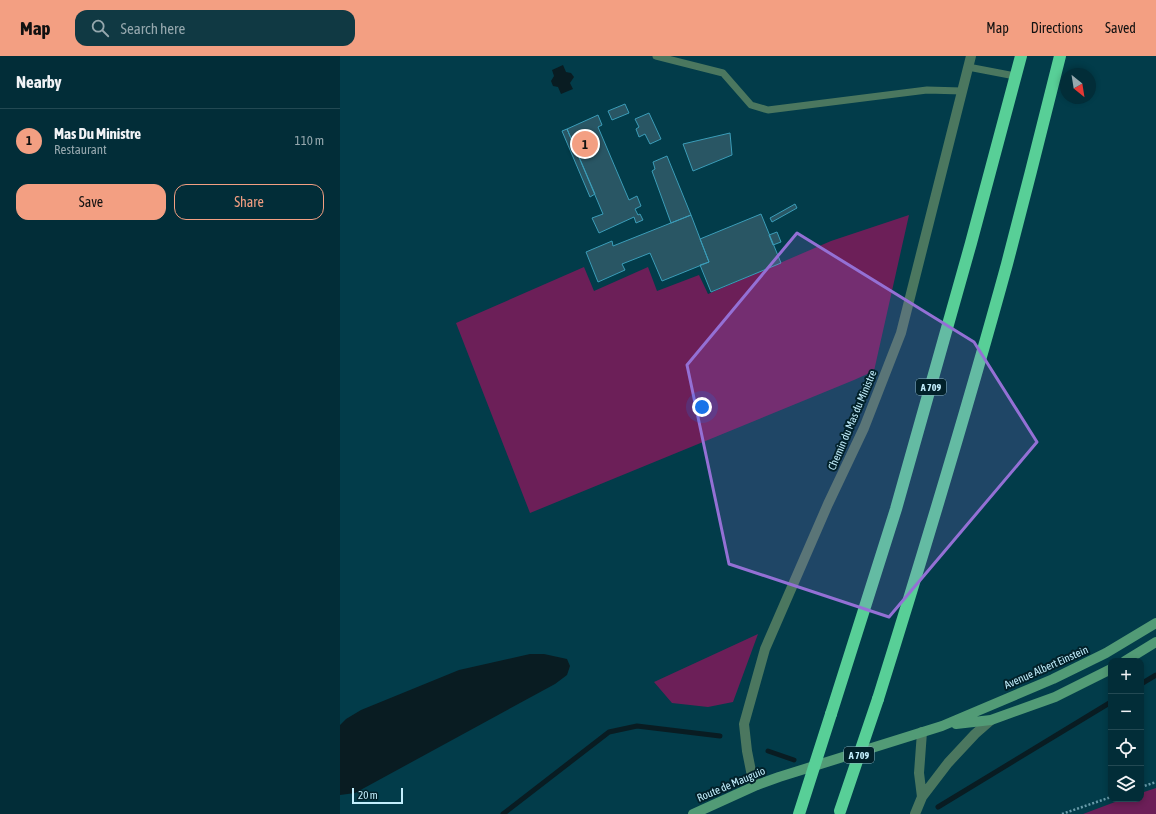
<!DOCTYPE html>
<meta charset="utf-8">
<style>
:root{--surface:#022d38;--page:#103943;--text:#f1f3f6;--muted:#96a8ae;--line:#234953;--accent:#f39f82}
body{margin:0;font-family:"Asap Condensed",sans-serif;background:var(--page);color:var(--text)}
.controls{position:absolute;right:12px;bottom:12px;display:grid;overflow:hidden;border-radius:8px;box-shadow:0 2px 6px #0003}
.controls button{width:36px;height:36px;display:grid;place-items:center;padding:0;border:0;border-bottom:1px solid var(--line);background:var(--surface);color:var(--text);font:20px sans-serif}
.compass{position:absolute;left:720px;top:12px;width:36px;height:36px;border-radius:50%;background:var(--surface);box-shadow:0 2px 6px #0003;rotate:150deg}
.scale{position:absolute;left:12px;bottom:10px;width:51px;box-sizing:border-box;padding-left:4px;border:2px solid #c3effd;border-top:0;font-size:11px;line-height:14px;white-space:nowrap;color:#c3effd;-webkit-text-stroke:3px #02212a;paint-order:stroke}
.you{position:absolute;left:362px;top:351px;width:14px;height:14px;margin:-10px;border:3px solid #fff;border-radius:50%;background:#1a73e8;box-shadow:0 0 0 6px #1a73e833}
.badge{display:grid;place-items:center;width:26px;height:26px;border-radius:50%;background:var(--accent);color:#111;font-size:13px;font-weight:700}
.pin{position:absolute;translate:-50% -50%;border:2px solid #fff;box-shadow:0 1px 4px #0006}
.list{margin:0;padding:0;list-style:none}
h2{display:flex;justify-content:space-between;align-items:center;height:52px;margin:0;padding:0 16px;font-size:17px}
h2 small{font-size:13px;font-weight:400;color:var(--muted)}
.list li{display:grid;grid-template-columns:26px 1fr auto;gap:12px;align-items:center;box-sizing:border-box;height:64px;padding:0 16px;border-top:1px solid var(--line)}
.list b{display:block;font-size:15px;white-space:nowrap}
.list p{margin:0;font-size:13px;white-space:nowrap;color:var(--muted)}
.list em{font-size:13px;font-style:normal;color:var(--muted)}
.actions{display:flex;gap:8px;padding:12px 16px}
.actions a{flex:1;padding:9px 0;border:1px solid var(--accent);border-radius:12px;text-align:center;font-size:14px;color:var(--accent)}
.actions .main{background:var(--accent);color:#111}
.icon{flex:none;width:22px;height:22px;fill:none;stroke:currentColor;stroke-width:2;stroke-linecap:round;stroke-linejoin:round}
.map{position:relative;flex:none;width:816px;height:758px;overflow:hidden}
header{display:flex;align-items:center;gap:24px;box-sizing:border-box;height:56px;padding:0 20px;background:var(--accent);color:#111}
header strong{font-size:19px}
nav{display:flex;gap:22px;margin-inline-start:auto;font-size:14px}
.search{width:280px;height:36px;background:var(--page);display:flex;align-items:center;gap:10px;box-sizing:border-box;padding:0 14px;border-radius:12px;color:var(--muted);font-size:15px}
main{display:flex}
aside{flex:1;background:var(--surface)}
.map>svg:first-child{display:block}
.green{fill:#6c1f58}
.water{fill:#091c22}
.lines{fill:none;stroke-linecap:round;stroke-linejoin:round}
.stream{stroke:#091c22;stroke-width:5}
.building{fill:#295664;stroke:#3b9db9}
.path{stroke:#689ba9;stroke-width:2.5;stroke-dasharray:2 2;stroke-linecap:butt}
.lane{stroke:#4b775f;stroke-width:7}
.street{stroke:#4b775f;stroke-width:10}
.secondary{stroke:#529b76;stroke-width:10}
.highway{stroke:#58cf97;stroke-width:12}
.highway-bridge{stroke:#58cf97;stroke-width:12}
.marked{fill:#9470d5;fill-opacity:0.2;stroke:#9470d5;stroke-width:3;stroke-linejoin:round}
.labels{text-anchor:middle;stroke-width:4;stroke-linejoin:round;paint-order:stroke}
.shield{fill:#02212a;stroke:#89b1be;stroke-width:1}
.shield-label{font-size:10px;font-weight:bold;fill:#c3effd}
.street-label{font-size:11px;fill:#c3effd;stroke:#02212a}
</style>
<header>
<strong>Map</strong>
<div class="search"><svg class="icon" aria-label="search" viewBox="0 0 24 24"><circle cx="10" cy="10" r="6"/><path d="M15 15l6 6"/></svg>Search here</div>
<nav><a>Map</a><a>Directions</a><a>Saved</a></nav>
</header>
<main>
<aside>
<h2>Nearby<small></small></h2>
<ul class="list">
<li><span class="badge">1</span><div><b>Mas Du Ministre</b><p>Restaurant</p></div><em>110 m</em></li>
</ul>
<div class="actions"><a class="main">Save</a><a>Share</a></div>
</aside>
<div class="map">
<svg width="816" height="758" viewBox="0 0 816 758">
<rect width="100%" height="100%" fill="#023c4a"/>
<!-- green -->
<path class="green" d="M569,159L534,315L514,324L190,457L116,267L244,211L254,235L308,211L317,235L359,219L368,238L491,185Z
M418,578L393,646L368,651L332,647L314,626Z
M816,732V758H743L783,743H801V737Z"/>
<!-- water -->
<path class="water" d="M223,9L226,16L231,17L234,21L230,27L233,33L221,38L218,31L213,30L211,25L214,20L212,14Z
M190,598H204L227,603L230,610L227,619L215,628L15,737L0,739V669L6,663L21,654L119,614Z"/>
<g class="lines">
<!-- stream -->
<path class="stream" d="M801,628L816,619
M428,695L454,704
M598,751L771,646
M163,758L269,676L297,670L380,680"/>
</g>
<!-- building -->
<path class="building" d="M285,48L289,57L272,64L268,55Z
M309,57L321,83L310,88L305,78L299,81L296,73L299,71L295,63Z
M258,59L262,69L258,71L289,144L297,140L301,150L295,153L298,159L300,158L303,164L296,167L294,161L259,177L252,162L263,158L227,73Z
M227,73L255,138L250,141L222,75Z
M390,77L392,99L353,115L343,88Z
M327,100L351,159L331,167L312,115L315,113L313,106Z
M455,148L457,152L432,166L430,162Z
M421,158L441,207L371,236L360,209L369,206L360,183Z
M351,159L369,206L322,225L310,197L282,208L285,214L258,226L246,196L272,185L273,190Z
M437,176L441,186L433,189L429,179Z"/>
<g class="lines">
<!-- path -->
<path class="path" d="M801,731L816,726
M722,758L771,741"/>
<!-- lane -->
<path class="lane" d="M316,0L383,17L411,49L428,54L587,34L622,35
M628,11L675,20"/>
<!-- street -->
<path class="street" d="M417,729L412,720L407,695L404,668L425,593L488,448L524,372L561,277L631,0
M582,741L579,717L582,676
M575,758L582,741L608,707L635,678L651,664"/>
<!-- secondary -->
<path class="secondary" d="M785,605L816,586
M616,668L651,664L715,641L771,613
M353,758L417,729L439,721L602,670L713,623L766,597L816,567"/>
<!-- highway -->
<path class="highway" d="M538,643C583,499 627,354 667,208C685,139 703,69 720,0
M491,658L556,453L631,187L681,0"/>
<!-- highway-bridge -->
<path class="highway-bridge" d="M500,755L538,643
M459,758L491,658"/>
</g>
<!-- marked area -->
<path class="marked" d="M457,177L634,286L697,386L549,561L389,508L347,309Z"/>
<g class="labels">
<!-- shield labels -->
<g class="shield">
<rect x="576" y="323" width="30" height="16" rx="3"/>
<rect x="504" y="691" width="30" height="16" rx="3"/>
</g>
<g class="shield-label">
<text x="591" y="335">A 709</text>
<text x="519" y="703">A 709</text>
</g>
<!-- street labels -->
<g class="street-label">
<text transform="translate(512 364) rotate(-67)" y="4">Chemin du Mas du Ministre</text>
<text transform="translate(706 611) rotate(-24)" y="4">Avenue Albert Einstein</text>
<text transform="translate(391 728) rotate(-23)" y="4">Route de Mauguio</text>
</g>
</g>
</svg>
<div class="controls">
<button>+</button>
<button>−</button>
<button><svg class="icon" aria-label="locate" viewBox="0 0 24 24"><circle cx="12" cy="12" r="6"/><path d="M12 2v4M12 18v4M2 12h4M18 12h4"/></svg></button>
<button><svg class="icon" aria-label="layers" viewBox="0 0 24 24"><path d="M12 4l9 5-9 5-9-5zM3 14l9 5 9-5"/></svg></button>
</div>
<svg class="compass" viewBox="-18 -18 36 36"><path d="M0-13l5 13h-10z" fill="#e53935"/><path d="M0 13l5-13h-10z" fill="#96a8ae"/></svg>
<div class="scale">20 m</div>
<div class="you"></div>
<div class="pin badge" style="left:245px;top:88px">1</div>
</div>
</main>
